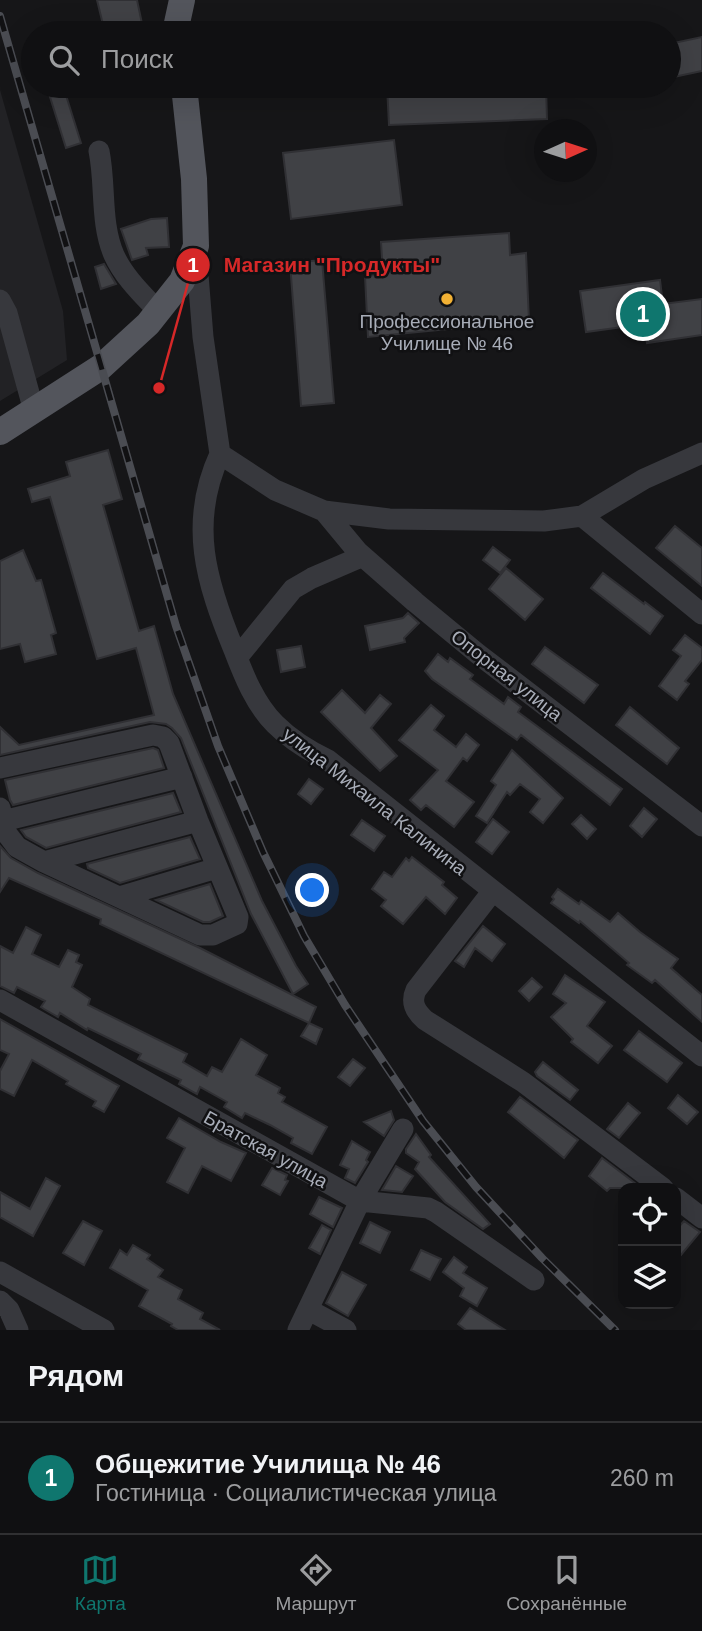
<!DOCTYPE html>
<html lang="ru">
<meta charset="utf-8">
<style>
:root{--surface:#101012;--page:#19191b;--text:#f1f3f6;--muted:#9c9d9f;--line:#303032;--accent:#0f766e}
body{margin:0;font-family:Helvetica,sans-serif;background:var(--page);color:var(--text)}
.controls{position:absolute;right:21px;bottom:21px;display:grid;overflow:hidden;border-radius:14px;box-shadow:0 7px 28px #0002}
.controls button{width:63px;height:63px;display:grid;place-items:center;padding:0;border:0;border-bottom:2px solid var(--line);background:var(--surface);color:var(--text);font:35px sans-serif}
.compass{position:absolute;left:534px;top:119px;width:63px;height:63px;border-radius:50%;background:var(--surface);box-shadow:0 7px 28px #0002;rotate:87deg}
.you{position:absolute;left:313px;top:891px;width:24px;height:24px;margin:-18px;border:5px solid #fff;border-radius:50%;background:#1a73e8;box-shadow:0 0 0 10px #1a73e833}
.badge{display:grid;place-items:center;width:46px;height:46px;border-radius:50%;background:var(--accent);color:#fff;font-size:23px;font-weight:700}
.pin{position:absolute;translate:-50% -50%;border:4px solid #fff;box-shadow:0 2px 7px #0006}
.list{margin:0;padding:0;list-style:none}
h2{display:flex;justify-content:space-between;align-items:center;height:91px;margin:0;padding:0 28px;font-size:30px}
h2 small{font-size:23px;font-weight:400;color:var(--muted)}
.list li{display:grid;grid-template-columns:46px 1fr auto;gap:21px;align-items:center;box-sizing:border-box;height:112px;padding:0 28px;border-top:2px solid var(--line)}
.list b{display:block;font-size:26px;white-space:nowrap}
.list p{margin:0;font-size:23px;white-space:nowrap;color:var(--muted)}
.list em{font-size:23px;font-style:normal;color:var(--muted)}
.icon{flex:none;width:38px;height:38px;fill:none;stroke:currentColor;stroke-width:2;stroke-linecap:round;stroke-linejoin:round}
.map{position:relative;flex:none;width:702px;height:1330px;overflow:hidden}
.search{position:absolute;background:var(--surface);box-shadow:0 7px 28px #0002;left:21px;right:21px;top:21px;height:77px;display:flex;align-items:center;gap:18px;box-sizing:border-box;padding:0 24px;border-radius:38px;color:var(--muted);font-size:26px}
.sheet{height:203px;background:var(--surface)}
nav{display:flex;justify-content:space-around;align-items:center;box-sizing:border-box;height:98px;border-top:2px solid var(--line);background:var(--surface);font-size:19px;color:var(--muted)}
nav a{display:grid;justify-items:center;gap:4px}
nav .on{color:var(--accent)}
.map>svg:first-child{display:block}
.built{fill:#222225}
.building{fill:#404145;stroke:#303034;stroke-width:2}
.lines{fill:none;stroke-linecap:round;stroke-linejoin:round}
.minor{stroke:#37383d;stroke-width:21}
.major{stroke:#53555c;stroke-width:26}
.rail-casing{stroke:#4a4c52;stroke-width:8}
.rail{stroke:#111113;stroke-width:5;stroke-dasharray:16;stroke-linecap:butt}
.poi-dot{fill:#f2b134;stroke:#111113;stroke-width:2.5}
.labels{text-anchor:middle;stroke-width:5;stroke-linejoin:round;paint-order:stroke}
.poi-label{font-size:19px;fill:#a8adb8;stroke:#111113}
.street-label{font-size:19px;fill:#a8adb8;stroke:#111113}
.leader{fill:none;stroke:#d62828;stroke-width:2.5}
.callout-dot{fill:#d62828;stroke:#111113;stroke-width:2.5}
.mark-label{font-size:21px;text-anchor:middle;font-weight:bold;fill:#fff}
.callout-label{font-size:21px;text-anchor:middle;font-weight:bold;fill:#d62828;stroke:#111113;stroke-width:5;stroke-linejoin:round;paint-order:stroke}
</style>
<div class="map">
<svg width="702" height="1330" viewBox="0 0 702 1330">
<rect width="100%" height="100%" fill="#161618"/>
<!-- built -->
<path class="built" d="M0,90L63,311L67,360L0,401Z"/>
<!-- building -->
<path class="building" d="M97,0H137L144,33H105Z
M702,37V71L669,78V44Z
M387,86H546L547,119L389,125Z
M65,92L81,143L66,148L50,97Z
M394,140L402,205L291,219L283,153Z
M167,218L169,247L146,248L148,255L132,260L121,229L151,219Z
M509,233L510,255L526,253L529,321L368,337L365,276L383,274L381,242Z
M322,260L334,403L301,406L290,263Z
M104,264L116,284L101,289L95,267Z
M660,280L663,304L702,299V335L647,343L644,324L586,332L580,291Z
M108,450L122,499L103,505L139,631L154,626L173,694L262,901L296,966L308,984L293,994L251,914L181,738L172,728L166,724L150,722L0,755V727L19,745L154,715L136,648L97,659L50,497L32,502L28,489L70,476L66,462Z
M675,526L702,548V586L656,548Z
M493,547L510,560L500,573L483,560Z
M23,550L36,581L41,580L56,633L51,635L56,654L25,662L20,644L0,649V561Z
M506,568L543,599L525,620L489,589Z
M603,573L644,604L645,602L663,616L650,634L591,588Z
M408,613L419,623L404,638L405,642L370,650L365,626L403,618Z
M685,635L702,648V660L685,681L689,684L677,700L659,686L681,656L673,650Z
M301,646L305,667L281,672L277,650Z
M545,647L598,685L584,703L532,664Z
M438,654L448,662L450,658L473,675L470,679L504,704L508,697L521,707L518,712L622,789L610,805L521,735L517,740L432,679L425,671Z
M342,690L365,713L380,695L391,704L371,728L397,756L380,771L321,712Z
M431,705L444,716L434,730L456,747L466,734L479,745L467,761L463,758L446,781L474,802L454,827L426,805L421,810L410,800L438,770L399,740Z
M630,707L679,748L667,764L616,725Z
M153,748L158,750L164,768L13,805L10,800L5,780Z
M512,750L563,798L543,823L530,812L540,799L520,784L510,795L507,792L487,823L476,816L496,785L491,781Z
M309,779L323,789L311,804L298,794Z
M173,793L181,812L46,848L26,837L21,830Z
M644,808L657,819L642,837L630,826Z
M581,815L596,829L587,839L572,824Z
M493,819L509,832L492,854L476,842Z
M362,820L385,836L374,851L351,835Z
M190,837L200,859L120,883L88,868L87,864Z
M0,846L11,858L38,873L200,948L316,1007L309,1023L100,924L101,919L9,878L0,892Z
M412,857L444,882L442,885L457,898L445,914L426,897L403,924L381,906L386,900L372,889L384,872L392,877L406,858L409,861Z
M210,884L223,916L210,922H203L156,900Z
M558,889L579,904L581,901L610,922L618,913L640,932L678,959L671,968L702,995V1022L655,980L652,983L627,965L629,963L580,921L579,923L551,903L554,899L552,897Z
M483,926L505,944L492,961L475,948L464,967L455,961Z
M26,927L41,935L32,954L59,967L68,950L79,955L76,962L82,965L72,987L90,999L88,1005L187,1054L183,1062L207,1076L212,1067L222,1072L241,1039L267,1055L256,1075L280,1088L278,1093L285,1097L282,1102L327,1127L312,1154L291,1143L293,1138L270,1125L245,1113L242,1118L224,1107L227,1102L200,1087L197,1094L179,1084L181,1080L138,1059L141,1054L88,1028L87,1030L60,1013L58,1017L44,1009L41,1007L45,1001L17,987L14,993L0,986V946L13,953Z
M565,975L605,1002L587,1026L612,1046L598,1063L571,1042L573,1039L551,1017L566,1003L553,994Z
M532,978L542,987L529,1001L519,991Z
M0,1019L119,1086L104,1112L93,1106L96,1101L66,1084L68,1081L32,1060L14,1096L0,1089V1071L9,1054L0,1050Z
M309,1023L322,1029L316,1044L301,1036Z
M639,1031L682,1063L667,1082L624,1050Z
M353,1059L365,1068L350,1086L338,1077Z
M543,1062L578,1090L570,1100L537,1076L535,1072Z
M678,1095L698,1112L687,1124L668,1108Z
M520,1097L578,1140L564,1158L508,1112Z
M628,1103L640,1113L619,1138L607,1129Z
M391,1111L394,1120L384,1136L364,1122Z
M179,1118L221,1142L246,1153L231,1181L202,1166L188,1193L167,1182L185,1148L167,1138Z
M416,1134L431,1155L429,1157L490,1224L483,1229L445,1202L415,1169L419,1162L406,1153V1149Z
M352,1141L370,1152L366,1160L368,1162L355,1183L345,1178L349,1169L340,1165Z
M602,1158L631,1180L641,1188H610L607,1191L589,1176Z
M396,1166L413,1176L402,1192L382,1190Z
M272,1168L287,1175L285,1180L288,1181L280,1195L262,1185Z
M46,1178L60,1186L33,1236L0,1217V1192L30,1209Z
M319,1197L342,1208L333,1227L310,1214Z
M83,1221L102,1231L84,1265L63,1253Z
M684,1221L700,1232L676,1261V1230Z
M370,1222L390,1232L380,1253L360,1243Z
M322,1225L331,1230L320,1254L309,1248Z
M133,1245L150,1255L147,1259L163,1270L158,1277L182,1290L178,1299L203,1313L200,1319L220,1330H178L171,1326L172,1324L139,1306L148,1290L110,1268L120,1250L127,1255Z
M421,1250L441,1259L430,1280L411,1270Z
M454,1257L467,1267L463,1273L487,1288L477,1306L460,1296L464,1288L443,1272Z
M342,1272L366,1285L348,1316L326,1303Z
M470,1308L505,1330H466L458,1324Z"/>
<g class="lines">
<!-- minor -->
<path class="minor" d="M99,151C106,185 100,223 114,255C124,277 142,294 158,311
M196,250L203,337L220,454L275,490L324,511L389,519L544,521L582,516L644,479L702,453
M0,300L7,313L34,411
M220,454C188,523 206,582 234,650C244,676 255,704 275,724C290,739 309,751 328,760L702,1056
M324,511L358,552L415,602L478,654L702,826
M582,516L702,614
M237,658L293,589L312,578L363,556
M0,768L153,735L163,737L169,743L198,821L238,917L237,924L213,935H200L44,862L17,847L7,834L0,808
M3,821L182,777
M44,862L198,821
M492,892L416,990C410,1003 416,1012 425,1020L523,1082L663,1188
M119,897L217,868
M0,1000L360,1201L428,1208L436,1212L534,1280
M676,1198L702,1218
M0,1272L104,1330
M0,1301L9,1310L18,1330
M309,1310L346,1330
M298,1330L360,1201L403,1129"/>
<!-- major -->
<path class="major" d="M178,33L177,23L182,0
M0,432L101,367L148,324L182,281L196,246L194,179L184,86"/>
<defs>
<path id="rail" d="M0,16L176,626L218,746L263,852L304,936L345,1005L423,1121L476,1187L542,1258L615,1330"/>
</defs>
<!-- rail casing -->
<use href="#rail" class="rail-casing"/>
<!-- rail -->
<use href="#rail" class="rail"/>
</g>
<!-- markers -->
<circle class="poi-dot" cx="447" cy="299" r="7"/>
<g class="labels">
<!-- poi labels -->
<g class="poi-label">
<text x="447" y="328">Профессиональное<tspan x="447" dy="22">Училище № 46</tspan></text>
</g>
<!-- street labels -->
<g class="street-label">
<text transform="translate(507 675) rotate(38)" y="7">Опорная улица</text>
<text transform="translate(375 801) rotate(38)" y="7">улица Михаила Калинина</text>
<text transform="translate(266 1149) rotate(29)" y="7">Братская улица</text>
</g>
</g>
<!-- callouts -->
<path class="leader" d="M159 388L193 265"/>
<g class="callout-dot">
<circle cx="159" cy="388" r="7"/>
<circle cx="193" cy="265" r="18"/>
</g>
<g class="mark-label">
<text x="193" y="272">1</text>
</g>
<g class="callout-label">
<text x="332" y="272">Магазин "Продукты"</text>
</g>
</svg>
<div class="controls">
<button><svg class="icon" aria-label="locate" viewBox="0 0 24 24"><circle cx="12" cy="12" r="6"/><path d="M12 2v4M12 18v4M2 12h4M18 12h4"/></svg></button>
<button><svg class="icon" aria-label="layers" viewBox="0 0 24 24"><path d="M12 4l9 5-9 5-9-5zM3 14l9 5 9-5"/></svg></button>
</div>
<svg class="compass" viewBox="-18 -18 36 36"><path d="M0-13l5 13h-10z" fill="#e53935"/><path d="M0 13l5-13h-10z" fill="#9c9d9f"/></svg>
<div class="you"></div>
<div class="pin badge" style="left:643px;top:314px">1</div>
<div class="search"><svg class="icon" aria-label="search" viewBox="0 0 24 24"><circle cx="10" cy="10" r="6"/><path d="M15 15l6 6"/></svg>Поиск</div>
</div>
<section class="sheet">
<h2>Рядом<small></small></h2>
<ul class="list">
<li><span class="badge">1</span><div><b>Общежитие Училища № 46</b><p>Гостиница · Социалистическая улица</p></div><em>260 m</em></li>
</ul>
</section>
<nav>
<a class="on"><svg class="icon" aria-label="map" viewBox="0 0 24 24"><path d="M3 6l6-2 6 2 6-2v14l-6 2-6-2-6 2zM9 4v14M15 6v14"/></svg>Карта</a>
<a><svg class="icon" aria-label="directions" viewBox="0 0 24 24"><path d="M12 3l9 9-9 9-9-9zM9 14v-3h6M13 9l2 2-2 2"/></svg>Маршрут</a>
<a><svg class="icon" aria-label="saved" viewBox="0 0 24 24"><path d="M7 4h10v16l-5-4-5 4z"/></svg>Сохранённые</a>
</nav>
